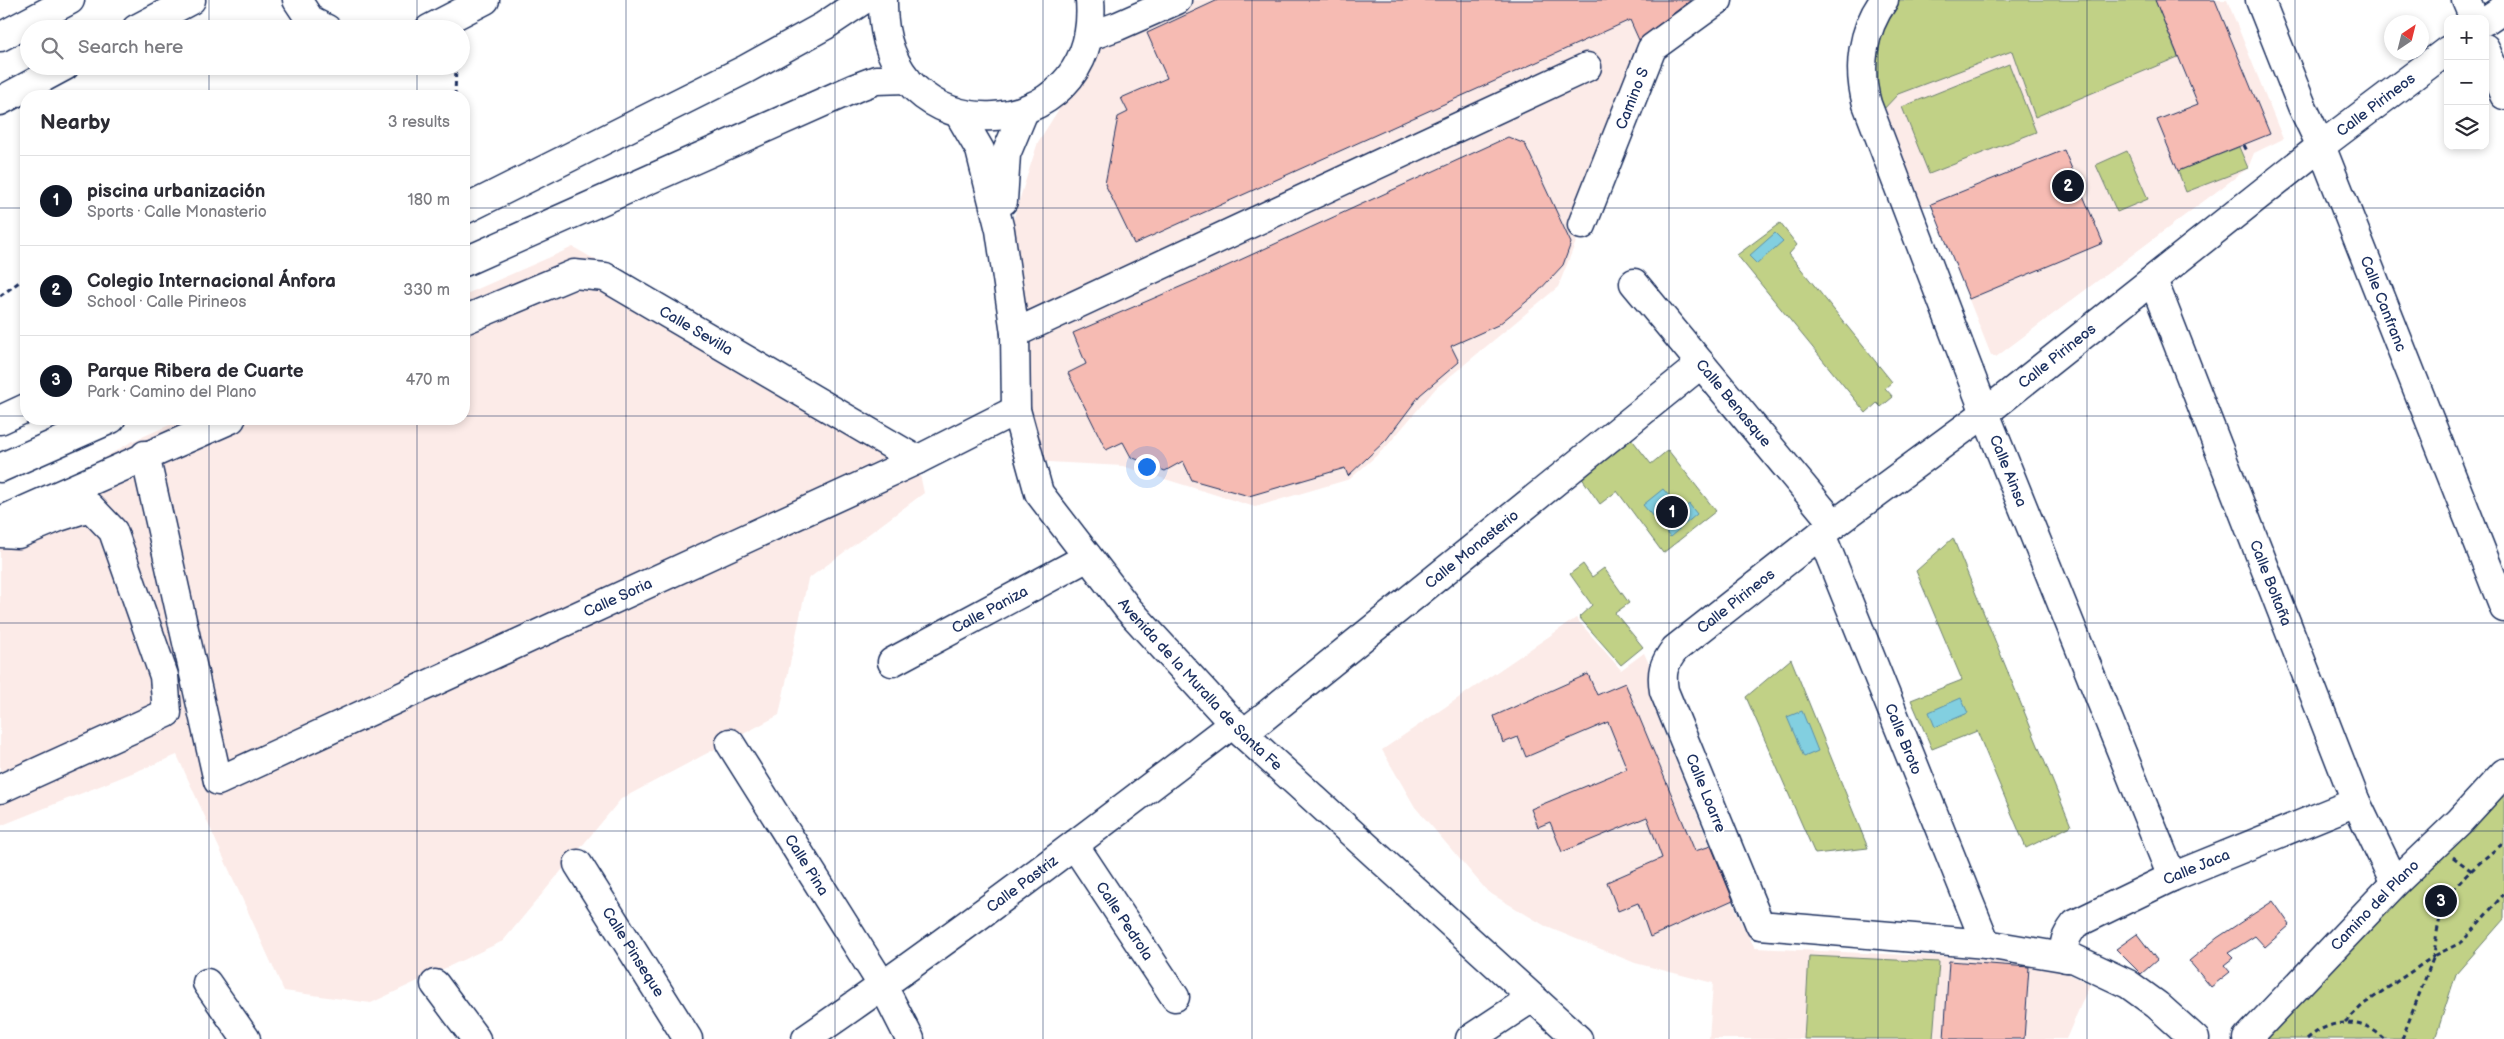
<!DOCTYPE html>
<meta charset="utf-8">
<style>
:root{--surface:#fff;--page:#f7f7f7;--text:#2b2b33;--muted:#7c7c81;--line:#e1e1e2;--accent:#111827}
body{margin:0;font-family:"Balsamiq Sans",sans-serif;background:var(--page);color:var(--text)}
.controls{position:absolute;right:15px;top:15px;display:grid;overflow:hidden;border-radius:10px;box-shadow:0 2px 8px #0003}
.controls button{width:45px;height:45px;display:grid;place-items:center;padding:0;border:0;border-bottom:1px solid var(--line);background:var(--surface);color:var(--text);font:25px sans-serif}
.compass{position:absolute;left:2384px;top:15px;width:45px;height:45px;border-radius:50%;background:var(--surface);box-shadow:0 2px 8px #0003;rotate:35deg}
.you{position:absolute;left:1146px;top:466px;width:18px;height:18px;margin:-12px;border:4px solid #fff;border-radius:50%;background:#1a73e8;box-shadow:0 0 0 8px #1a73e833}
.badge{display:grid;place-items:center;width:32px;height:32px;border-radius:50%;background:var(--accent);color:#fff;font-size:16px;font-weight:700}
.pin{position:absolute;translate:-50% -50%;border:2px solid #fff;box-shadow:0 1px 5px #0006}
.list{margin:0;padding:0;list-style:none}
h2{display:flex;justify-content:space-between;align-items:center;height:65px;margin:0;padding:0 20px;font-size:21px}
h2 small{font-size:16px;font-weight:400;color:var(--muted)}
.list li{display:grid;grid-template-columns:32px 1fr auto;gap:15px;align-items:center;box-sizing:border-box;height:90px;padding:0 20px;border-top:1px solid var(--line)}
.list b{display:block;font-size:19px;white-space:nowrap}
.list p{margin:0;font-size:16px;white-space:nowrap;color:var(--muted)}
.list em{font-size:16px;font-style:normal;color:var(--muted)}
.icon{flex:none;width:28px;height:28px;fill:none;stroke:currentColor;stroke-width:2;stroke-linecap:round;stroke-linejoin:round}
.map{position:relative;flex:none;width:2504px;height:1039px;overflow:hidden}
.search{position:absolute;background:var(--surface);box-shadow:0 2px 8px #0003;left:20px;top:20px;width:450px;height:55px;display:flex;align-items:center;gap:12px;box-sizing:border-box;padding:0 18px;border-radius:28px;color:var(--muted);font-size:19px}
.panel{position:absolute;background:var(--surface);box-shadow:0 2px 8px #0003;left:20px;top:90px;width:450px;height:335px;border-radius:20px}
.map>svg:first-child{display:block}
.built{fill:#fcebe8}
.green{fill:#c1d186;stroke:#6e8072}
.water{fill:#82cfe0;stroke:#598fac}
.building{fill:#f6bbb3;stroke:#1b2f5e}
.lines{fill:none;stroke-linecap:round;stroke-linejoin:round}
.minor-casing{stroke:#1b2f5e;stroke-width:31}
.highway-casing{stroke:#1b2f5e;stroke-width:31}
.path{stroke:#1b2f5e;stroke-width:3;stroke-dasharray:5 4;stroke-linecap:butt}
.minor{stroke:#fff;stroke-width:28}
.highway{stroke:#fff;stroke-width:28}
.grid{fill:none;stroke:#1b2f5e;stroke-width:1;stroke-opacity:0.55}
.labels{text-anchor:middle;stroke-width:4;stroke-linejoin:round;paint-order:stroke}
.street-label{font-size:15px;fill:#1b2f5e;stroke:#fff}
</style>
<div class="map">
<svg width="2504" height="1039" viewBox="0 0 2504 1039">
<rect width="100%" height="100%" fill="#fff"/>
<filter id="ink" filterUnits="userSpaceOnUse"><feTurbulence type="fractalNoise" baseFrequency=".02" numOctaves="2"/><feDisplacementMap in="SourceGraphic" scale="10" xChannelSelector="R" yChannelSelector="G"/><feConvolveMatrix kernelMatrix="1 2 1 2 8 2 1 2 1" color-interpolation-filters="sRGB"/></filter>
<g filter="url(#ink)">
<!-- built -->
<path class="built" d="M1158,0H1726L1651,52L1558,287L1436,388L1386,447L1350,479L1255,507L1123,466L1030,461L1010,229L1038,142L1116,19Z
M1896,0H2227L2283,139L2254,153L2248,168L1996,357L1991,355L1931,204L1921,208L1881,112Z
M573,247L913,441L924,493L808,579L779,715L621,799L503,941L371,1003L284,991L177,755L0,826V518L133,441L183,419H464V295Z
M1576,618L1621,670L1644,653L1651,668L1648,683L1652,703L1741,922L1755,948L1971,958L2038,965L2067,973L2090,984L2066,1039H1709L1713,983L1635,963L1547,927L1488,892L1415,807L1382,750Z"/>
<!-- green -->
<path class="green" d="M1896,0H2155L2178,57L2035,117L2012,51L1898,94L1881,112L1872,55Z
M2009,64L2036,132L1929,174L1902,107Z
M2239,147L2248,168L2186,192L2178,171Z
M2127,151L2148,199L2117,212L2096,165Z
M1780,223L1797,245L1789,254L1892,382L1885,388L1893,397L1881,407L1877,403L1866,413L1737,255Z
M1630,437L1651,464L1668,450L1716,511L1663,553L1617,491L1600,504L1581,477Z
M1953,538L2071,826L2026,848L1977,731L1932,749L1911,700L1962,680L1916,571Z
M1583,564L1592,577L1604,568L1629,603L1615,613L1643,647L1621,665L1579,617L1592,605L1570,574Z
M1791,659L1868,848L1815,854L1746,697Z
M2504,773V919L2456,974L2435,1039H2249Z
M1809,956L1939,962L1933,1039H1804Z"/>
<!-- water -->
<path class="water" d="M1775,233L1783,241L1757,264L1749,256Z
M1663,489L1681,510L1689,504L1697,514L1670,537L1643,505Z
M1961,698L1968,713L1935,727L1929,712Z
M1802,711L1818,751L1804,757L1787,717Z"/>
<!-- building -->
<path class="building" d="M1218,0H1691L1639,40L1630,20L1134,244L1105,184L1118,117L1128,112L1121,98L1167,78L1147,33Z
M2155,0H2215L2270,134L2178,171L2157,120L2198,104Z
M1508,137L1525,144L1571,243L1563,265L1537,293L1498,325L1451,346L1459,362L1420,395L1386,440L1348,476L1345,468L1249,496L1192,480L1183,461L1165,471L1131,457L1123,442L1106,450L1068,373L1086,364L1073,333L1203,277Z
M2064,150L2103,243L1969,299L1931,204Z
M1588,674L1597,695L1625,683L1695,851L1711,846L1733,900L1650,937L1638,903L1618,911L1607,882L1662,858L1647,817L1562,852L1550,822L1538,827L1531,809L1627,769L1608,722L1526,757L1518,737L1503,743L1494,716Z
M2273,901L2290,925L2265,947L2255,936L2228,953L2233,958L2224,965L2230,972L2211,987L2189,961L2217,938Z
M2137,934L2157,960L2141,974L2116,949Z
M1949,961L2029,967L2024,1039H1944Z"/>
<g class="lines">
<defs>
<g id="minor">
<path d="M297,0L311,21L327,29"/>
<path id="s1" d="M1884,0C1862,31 1857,68 1867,104L1985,413L2172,877"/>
<path id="s2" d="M2260,0L2302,106L2321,146L2504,608"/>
<path d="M2466,0L2474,19"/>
<path d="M2485,21L2504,8"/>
<path d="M429,29L485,0"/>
<path d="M1090,36L1118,26L1177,0"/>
<path d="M2485,48L2504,95"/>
<path id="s3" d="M959,114L980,150L1000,230L1015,333L1016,410L1039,493L1129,610L1243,734L1578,1039"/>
<path d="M1003,201L1006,154L1024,111"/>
<path id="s4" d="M1582,225L1652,48L1718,0"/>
<path id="s5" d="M2153,280L2356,802L2395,883"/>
<path id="s6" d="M1634,283L1834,524"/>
<path id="s7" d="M464,320L574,274L605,277L917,460"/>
<path d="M1015,333L1587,67"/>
<path id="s8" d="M145,455L218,781L917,460L1016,410"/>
<path d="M0,521L231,419"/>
<path d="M0,533L18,534L59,517L90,507L113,531L164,676L167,713L0,789"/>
<path id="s9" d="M1821,534L1986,944"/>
<path id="s10" d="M892,662L1088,557"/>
<path id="s11" d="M1243,734L1701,364"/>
<path id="s12" d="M730,743L883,986L910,1039"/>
<path id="s13" d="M1075,846L1175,997"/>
<path id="s14" d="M578,864L688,1039"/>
<path id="s15" d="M2066,958C2062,943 2066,936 2075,924L2172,877L2356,802"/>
<path d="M207,983L246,1039"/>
<path d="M435,984L476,1039"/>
<path id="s16" d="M806,1039C952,939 1093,831 1234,723"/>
<path d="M1470,1039L1532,998"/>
<path id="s17" d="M2195,1039L2157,1005L2128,984L2075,959L1986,944L1760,925L1664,691C1661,672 1663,665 1675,649L1821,534L1985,413L2321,146L2448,50"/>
<path id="s18" d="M2247,1039L2395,883L2459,822L2504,773"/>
</g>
<path id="highway" d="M883,0C880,161 1102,149 1090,0
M136,29L191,0
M0,37L70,0
M0,101L65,66
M464,210L746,69L824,26L863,0
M464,262L855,88L876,80L907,79
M0,420L26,408
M0,468L111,419"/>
</defs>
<!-- minor casing -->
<use href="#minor" class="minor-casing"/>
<!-- highway casing -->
<use href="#highway" class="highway-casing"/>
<!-- path -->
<path class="path" d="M455,96L456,66
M2244,145L2248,153
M0,296L26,277
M2453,857L2473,872
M2345,1022L2364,1004L2434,956C2436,936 2439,911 2451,893C2460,879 2490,853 2504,843
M2307,1039C2331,1018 2361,1017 2385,1039
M2402,1039L2434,956L2462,942L2504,894"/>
<!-- minor -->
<use href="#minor" class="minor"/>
<!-- highway -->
<use href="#highway" class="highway"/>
</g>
</g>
<!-- grid -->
<path class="grid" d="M209,0V29M417,0V29M626,0V1039M835,0V1039M1043,0V1039M1252,0V1039M1461,0V1039M1669,0V1039M1878,0V1039M2087,0V1039M2295,0V1039M209,66V96M417,66V96M0,208H26M464,208H2504M0,416H26M464,416H2504M209,419V1039M417,419V1039M0,623H2504M0,831H2504"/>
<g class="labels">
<!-- street labels -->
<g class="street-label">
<text dy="5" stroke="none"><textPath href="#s4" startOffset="136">Camino S</textPath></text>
<text dy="5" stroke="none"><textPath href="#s17" startOffset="1648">Calle Pirineos</textPath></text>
<text dy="5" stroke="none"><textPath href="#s2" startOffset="328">Calle Canfranc</textPath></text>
<text dy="5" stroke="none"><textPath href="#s7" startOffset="256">Calle Sevilla</textPath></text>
<text dy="5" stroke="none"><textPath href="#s17" startOffset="1242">Calle Pirineos</textPath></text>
<text dy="5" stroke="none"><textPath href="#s6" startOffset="156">Calle Benasque</textPath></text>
<text dy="5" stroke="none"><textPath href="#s1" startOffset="502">Calle Ainsa</textPath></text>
<text dy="5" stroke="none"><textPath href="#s11" startOffset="294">Calle Monasterio</textPath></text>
<text dy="5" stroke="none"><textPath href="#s5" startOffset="325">Calle Boltaña</textPath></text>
<text dy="5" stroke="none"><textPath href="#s8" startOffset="774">Calle Soria</textPath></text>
<text dy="5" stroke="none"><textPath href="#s17" startOffset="838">Calle Pirineos</textPath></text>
<text dy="5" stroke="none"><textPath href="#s10" startOffset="111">Calle Paniza</textPath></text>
<text dy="5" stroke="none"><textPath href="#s3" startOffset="642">Avenida de la Muralla de Santa Fe</textPath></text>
<text dy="5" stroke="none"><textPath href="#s9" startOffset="221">Calle Broto</textPath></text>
<text transform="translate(1706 793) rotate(68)" y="5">Calle Loarre</text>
<text dy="5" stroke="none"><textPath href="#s12" startOffset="144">Calle Pina</textPath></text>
<text dy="5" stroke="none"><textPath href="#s15" startOffset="171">Calle Jaca</textPath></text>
<text dy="5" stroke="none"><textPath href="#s16" startOffset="266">Calle Pastriz</textPath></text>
<text dy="5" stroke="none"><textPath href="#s18" startOffset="185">Camino del Plano</textPath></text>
<text dy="5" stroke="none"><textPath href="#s13" startOffset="90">Calle Pedrola</textPath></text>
<text dy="5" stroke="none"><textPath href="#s14" startOffset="104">Calle Pinseque</textPath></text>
</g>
</g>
</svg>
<div class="controls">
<button>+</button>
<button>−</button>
<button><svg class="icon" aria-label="layers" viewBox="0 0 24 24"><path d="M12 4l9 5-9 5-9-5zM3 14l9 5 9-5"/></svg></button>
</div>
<svg class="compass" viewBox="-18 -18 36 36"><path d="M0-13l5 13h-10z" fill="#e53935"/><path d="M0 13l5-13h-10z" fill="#7c7c81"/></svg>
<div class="you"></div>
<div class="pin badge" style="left:1672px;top:512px">1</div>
<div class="pin badge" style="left:2068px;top:186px">2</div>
<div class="pin badge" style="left:2441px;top:901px">3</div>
<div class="search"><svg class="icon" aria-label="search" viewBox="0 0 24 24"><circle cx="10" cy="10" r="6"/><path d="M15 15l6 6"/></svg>Search here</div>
<section class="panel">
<h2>Nearby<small>3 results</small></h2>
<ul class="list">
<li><span class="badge">1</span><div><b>piscina urbanización</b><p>Sports · Calle Monasterio</p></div><em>180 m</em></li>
<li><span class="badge">2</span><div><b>Colegio Internacional Ánfora</b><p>School · Calle Pirineos</p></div><em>330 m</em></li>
<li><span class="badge">3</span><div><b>Parque Ribera de Cuarte</b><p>Park · Camino del Plano</p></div><em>470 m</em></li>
</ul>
</section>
</div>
